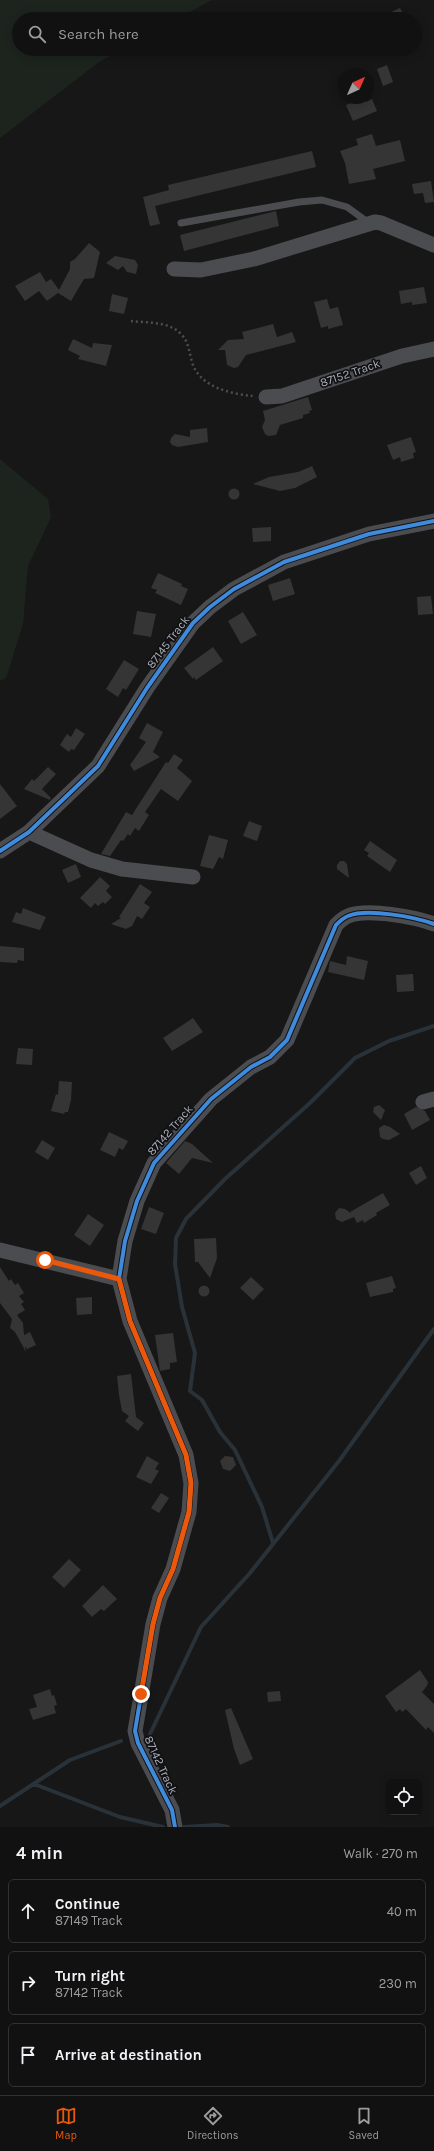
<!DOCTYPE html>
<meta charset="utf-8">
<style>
:root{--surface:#111;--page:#1e1f1f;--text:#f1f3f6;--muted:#9c9d9f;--line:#303131;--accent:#ea580c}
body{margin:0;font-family:Karla,sans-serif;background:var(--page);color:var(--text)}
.controls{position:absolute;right:12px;bottom:12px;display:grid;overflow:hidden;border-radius:6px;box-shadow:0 2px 10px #0003}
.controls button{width:36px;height:36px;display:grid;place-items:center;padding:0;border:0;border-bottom:1px solid var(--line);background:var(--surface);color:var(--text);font:20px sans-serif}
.compass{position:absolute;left:338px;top:68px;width:36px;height:36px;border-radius:50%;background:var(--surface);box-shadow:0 2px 10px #0003;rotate:45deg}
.stop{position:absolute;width:12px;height:12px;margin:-9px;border:3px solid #ea580c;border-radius:50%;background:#fff}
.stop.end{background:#ea580c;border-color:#fff;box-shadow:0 1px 4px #0008}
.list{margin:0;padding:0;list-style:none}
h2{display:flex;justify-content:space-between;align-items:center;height:52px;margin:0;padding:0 16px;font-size:17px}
h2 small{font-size:13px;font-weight:400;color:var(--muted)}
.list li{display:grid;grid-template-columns:26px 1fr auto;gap:12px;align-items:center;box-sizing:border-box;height:64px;margin:0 8px 8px;padding:0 8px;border:1px solid var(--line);border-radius:6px}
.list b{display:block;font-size:15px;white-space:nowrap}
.list p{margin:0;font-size:13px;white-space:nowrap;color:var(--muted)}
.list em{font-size:13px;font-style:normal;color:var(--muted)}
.icon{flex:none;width:22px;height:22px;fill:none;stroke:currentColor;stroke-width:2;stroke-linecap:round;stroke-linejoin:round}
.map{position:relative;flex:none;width:434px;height:1827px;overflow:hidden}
.search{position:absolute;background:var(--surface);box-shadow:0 2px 10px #0003;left:12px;right:12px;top:12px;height:44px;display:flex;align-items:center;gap:10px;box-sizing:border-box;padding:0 14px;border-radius:22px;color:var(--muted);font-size:15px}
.sheet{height:268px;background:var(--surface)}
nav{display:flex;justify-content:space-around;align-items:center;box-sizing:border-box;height:56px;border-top:1px solid var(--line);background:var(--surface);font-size:11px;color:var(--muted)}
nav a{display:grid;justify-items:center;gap:2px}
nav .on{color:var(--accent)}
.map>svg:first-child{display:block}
.green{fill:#1d241e}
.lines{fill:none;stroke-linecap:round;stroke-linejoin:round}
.stream{stroke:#2a3239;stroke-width:4}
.building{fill:#353536}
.path{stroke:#4d4e52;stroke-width:2.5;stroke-dasharray:2 3;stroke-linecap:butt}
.lane{stroke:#4b4c50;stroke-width:7}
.street{stroke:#4b4c50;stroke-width:15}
.cycleway-casing{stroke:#111113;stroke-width:6}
.cycleway{stroke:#408adc;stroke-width:4}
.route{stroke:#ea580c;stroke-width:5}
.labels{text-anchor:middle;stroke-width:3.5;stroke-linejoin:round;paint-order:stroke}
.street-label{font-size:12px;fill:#a8adb8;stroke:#111113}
</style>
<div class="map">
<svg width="434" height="1827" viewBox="0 0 434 1827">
<rect width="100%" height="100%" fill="#171717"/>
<!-- green -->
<path class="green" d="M0,0H212L177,19H19V49H123L99,62L0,138Z
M0,459L48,499L51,517L28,566L23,624L6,678L0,681Z"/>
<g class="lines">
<!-- stream -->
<path class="stream" d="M273,1543L262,1507L235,1450L220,1432L202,1400L190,1391L195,1353L182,1307L175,1264L176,1238L186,1219L225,1179L310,1103L355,1058L389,1041L434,1026
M150,1734L201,1627L250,1573L339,1461L434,1329
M34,1784L120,1817L163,1827
M0,1806L70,1760L121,1741
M184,1827L217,1825L228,1827"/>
</g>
<!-- building -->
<path class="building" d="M400,8L406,19H376Z
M387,65L393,82L383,86L377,69Z
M364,98L366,102L372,99L377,111L353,121L346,105Z
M372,134L376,146L400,140L405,161L373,169L376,179L349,184L345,163L340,151L358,145L356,139Z
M312,151L316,167L155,206L160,224L150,226L143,197L169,190L168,185Z
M431,181L434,202L425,203L423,193L414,194L412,184Z
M276,211L279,226L184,251L180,235Z
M89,243L100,252L94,278L84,279L71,301L58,293L47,301L39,291L25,301L15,286L40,272L46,282L51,279L59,290L70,269V262L75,259Z
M115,256L135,260L138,265L136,274L127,272L123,266L118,270L106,263Z
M424,287L427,303L412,305V302L401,304L399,291Z
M112,294L128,298L124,314L109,311Z
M327,299L330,309L338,307L343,325L328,329V326L321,328L314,302Z
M273,324L277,337L292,332L296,342L246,355L238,367L234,368L227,365L225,350H218L228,340L244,339L242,332Z
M73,339L92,348L93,343L112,345L106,366L78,359L80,356L68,350Z
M308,397L312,410L309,411L310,413L303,415V418L280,425L276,435L268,436L265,434L262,427L265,420L263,411Z
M207,428L208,442L178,447L172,445L170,442L171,438L175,434L190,437V430Z
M411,437L416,452L413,453L414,458L401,462L400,457L393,460L387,445Z
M312,466L317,477L295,488L280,491L253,484L269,477L298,472Z
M228.5 494a5.5 5.5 0 1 1 11 0a5.5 5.5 0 1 1-11 0Z
M271,527V541L253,542L252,528Z
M158,573L182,584L181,586L188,589L181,605L155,593L157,590L151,588Z
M290,578L295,594L273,601L268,585Z
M431,596L433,614L418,615L417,597Z
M137,611L156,614L151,637L133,634Z
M243,612L257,635L241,644L228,621Z
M213,647L223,661L196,680L194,677L193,679L184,668Z
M124,660L139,669L126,690L123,688L118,697L106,689Z
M147,723L163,732L153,752L160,757L134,771L130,765L146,742L139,738Z
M76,728L85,734L74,750L71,749L69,752L60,745L67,734L71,737Z
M174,754L183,760L177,768L192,781L178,801L161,789L145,812L149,815L139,831L135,828L130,836L128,834L123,841L121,840L110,856L101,854L126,812L132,815L166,762L168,763Z
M48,767L56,774L42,789L51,798L50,800L24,789L32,779L34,781Z
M0,784L17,806L0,819Z
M249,821L262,826L257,841L243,836Z
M209,835L228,840L223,859L219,857L213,869L200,866Z
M370,841L397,860L390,872L367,856L369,853L364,850Z
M340,861H344L347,864L349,878L337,869V865Z
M76,864L81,877L68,883L62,870Z
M100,877L110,886L106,891L112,897L105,904L103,902L98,906L95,903L91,908L80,898Z
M140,884L152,892L144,903L150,907L142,919L137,916L132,926L126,929L111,924L121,918L119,917Z
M23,908L46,917L40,930L12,922L16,912L21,914Z
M0,946L24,948V961L18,960L17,963L0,962Z
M347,956L368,961L364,980L328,972L330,961L346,965Z
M413,974L414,991L397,992L396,975Z
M193,1018L203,1032L172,1051L163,1038Z
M18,1048L33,1049L32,1065L16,1064Z
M59,1081L72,1082L71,1100L68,1112H65L64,1114L51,1111L56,1094L58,1095Z
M379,1105L385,1110L381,1120L373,1112L374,1107Z
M416,1107L425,1111L430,1120L412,1130L404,1114Z
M384,1125L390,1127L400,1134L389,1140L383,1139L380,1137L379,1128Z
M109,1132L128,1141L123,1150L119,1148L115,1157L100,1150Z
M42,1140L55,1148L48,1160L35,1152Z
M185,1141L192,1144L213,1163L192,1158L179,1174L166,1163Z
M421,1166L427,1178L416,1185L409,1173Z
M383,1193L390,1205L376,1213L377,1215L364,1223L363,1220L357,1223L354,1217L342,1222L336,1219L335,1213L339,1208L345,1209L352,1214L350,1212Z
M149,1207L164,1213L156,1234L141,1229Z
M88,1214L104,1225L90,1246L74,1235Z
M216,1238L217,1258L210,1278L198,1262H195L194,1239Z
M0,1267L9,1281L11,1279L15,1285L18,1283L24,1293L19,1296L24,1302L21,1304L25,1310L17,1315L23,1323L24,1335L30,1332L36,1345L27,1349L25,1346L26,1352L15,1332L10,1328L12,1319L0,1303Z
M392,1276L396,1288L393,1289V1292L370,1297L366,1283Z
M251,1277L264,1289L253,1300L240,1288Z
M198.5 1291a5.5 5.5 0 1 1 11 0a5.5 5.5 0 1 1-11 0Z
M92,1297V1314L77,1315L76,1298Z
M173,1333L177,1362L170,1363V1369L160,1371L155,1335Z
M131,1374L136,1417L144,1423L138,1431L125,1421L129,1416L122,1411L119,1395L117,1376Z
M147,1456L159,1463L155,1469L159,1471L151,1484L136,1477Z
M225,1456L233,1457L236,1465L230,1471L223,1469L220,1461Z
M161,1493L169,1498L159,1513L151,1508Z
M69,1559L81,1570L64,1588L52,1577Z
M103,1585L117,1599L104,1611L101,1609L92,1617L82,1606Z
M420,1670L428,1682L427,1686L422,1692L434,1704V1733L428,1727L426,1730L406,1709L402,1712L400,1709L396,1712L385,1696Z
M50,1689L52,1696L54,1695L57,1705L54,1706L56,1713L33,1720L29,1709L37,1707L33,1695Z
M280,1691L281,1701L268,1702L267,1692Z
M231,1708L253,1759L240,1765L234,1749L225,1710Z"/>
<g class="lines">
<!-- path -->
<path class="path" d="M131,321C147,323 169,321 181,334C189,342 189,352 192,362C199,387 231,394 253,396"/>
<!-- lane -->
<path class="lane" d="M181,223L299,202L322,200L347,207L369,223"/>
<!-- street -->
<path class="street" d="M174,269L201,270L254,259L375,222L381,223L434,245
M266,397L282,396L402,356L434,349
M29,832L91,860L122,869L193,877
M0,851L29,832L98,766L147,688L193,623L210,607L234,589L284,562L369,534L434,521
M423,1102L434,1099
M0,1250L119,1279
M175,1827L172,1810L138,1743L135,1731L153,1624L160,1598L173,1569L189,1512L191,1483L186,1455L130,1321L119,1279L125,1241L137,1201L154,1163L211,1099L251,1067L270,1057L287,1040L336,925C339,922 343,918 348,916C367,908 415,917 434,924"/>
<defs>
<path id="cycleway" d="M0,851L29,832L98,766L147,688L193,623L210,607L234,589L284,562L369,534L434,521
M175,1827L172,1810L138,1743L135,1731L153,1624L160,1598L173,1569L189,1512L191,1483L186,1455L130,1321L119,1279L125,1241L137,1201L154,1163L211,1099L251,1067L270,1057L287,1040L336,925C339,922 343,918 348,916C367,908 415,917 434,924"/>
</defs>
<!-- cycleway casing -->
<use href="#cycleway" class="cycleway-casing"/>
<!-- cycleway -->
<use href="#cycleway" class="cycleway"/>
</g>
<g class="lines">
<!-- route -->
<path class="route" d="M45,1260L119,1279L130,1321L186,1455L191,1483L189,1512L173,1569L160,1598L153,1624L141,1694"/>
</g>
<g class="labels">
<!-- street labels -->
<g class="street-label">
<text transform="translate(350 373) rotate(-19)" y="4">87152 Track</text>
<text transform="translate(168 642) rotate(-53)" y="4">87145 Track</text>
<text transform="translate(170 1130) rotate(-49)" y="4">87142 Track</text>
<text transform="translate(161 1765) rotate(65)" y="4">87142 Track</text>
</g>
</g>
</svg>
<div class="controls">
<button><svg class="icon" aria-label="locate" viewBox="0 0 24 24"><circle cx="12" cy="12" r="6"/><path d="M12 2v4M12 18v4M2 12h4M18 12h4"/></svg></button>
</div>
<svg class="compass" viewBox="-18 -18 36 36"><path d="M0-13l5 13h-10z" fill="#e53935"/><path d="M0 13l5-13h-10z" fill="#9c9d9f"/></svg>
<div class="stop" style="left:45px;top:1260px"></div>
<div class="stop end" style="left:141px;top:1694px"></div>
<div class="search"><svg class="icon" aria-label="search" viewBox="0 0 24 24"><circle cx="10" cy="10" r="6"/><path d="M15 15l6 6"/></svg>Search here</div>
</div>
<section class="sheet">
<h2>4 min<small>Walk · 270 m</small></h2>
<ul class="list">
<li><svg class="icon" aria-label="ahead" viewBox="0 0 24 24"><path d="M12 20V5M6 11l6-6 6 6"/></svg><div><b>Continue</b><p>87149 Track</p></div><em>40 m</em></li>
<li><svg class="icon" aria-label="right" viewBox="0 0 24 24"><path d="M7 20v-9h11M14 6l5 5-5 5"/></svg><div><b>Turn right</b><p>87142 Track</p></div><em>230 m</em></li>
<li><svg class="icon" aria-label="arrive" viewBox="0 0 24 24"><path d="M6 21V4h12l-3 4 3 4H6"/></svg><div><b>Arrive at destination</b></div></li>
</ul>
</section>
<nav>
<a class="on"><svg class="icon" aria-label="map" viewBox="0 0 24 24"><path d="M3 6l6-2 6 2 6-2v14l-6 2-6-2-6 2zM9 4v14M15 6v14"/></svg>Map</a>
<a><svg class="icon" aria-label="directions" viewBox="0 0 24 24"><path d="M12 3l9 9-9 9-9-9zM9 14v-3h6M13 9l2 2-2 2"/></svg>Directions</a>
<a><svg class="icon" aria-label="saved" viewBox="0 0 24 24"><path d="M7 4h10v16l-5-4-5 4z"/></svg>Saved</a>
</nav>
